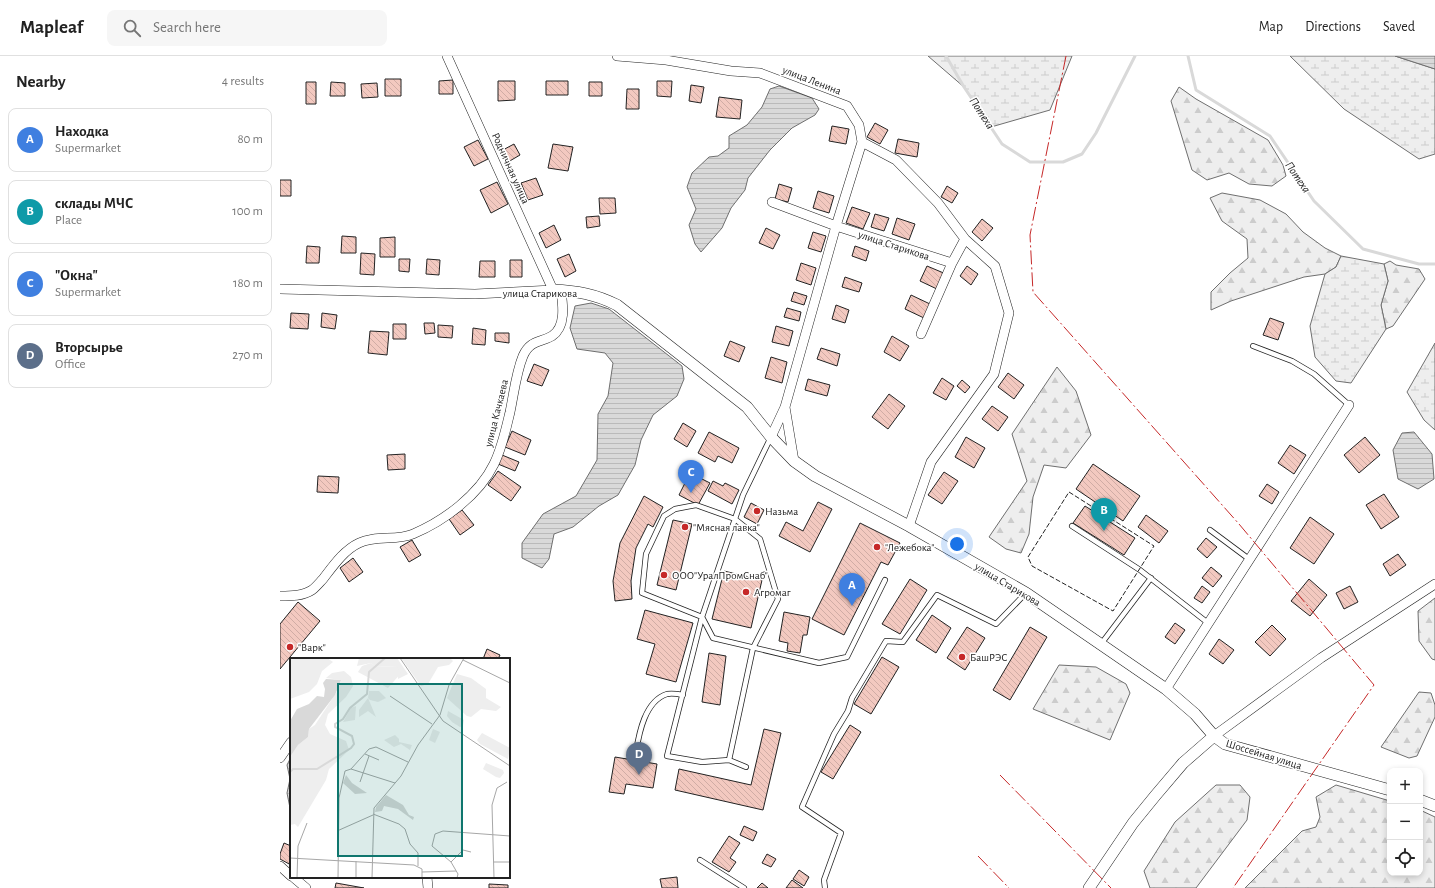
<!DOCTYPE html>
<meta charset="utf-8">
<style>
:root{--surface:#fff;--page:#f6f6f6;--text:#222;--muted:#767676;--line:#e0e0e0;--accent:#c62828}
body{margin:0;font-family:"Alegreya Sans",sans-serif;background:var(--page);color:var(--text)}
.controls{position:absolute;right:12px;bottom:12px;display:grid;overflow:hidden;border-radius:8px;box-shadow:0 2px 6px #0003}
.controls button{width:36px;height:36px;display:grid;place-items:center;padding:0;border:0;border-bottom:1px solid var(--line);background:var(--surface);color:var(--text);font:20px sans-serif}
.you{position:absolute;left:677px;top:488px;width:14px;height:14px;margin:-10px;border:3px solid #fff;border-radius:50%;background:#1a73e8;box-shadow:0 0 0 6px #1a73e833}
.badge{display:grid;place-items:center;width:26px;height:26px;border-radius:50%;background:var(--accent);color:#fff;font-size:13px;font-weight:700}
.pin{position:absolute;translate:-50% -33px;filter:drop-shadow(0 1px 2px #0008)}
.pin::after{content:'';position:absolute;top:21px;width:14px;height:12px;background:inherit;clip-path:polygon(0 0,100% 0,50% 100%)}
.list{margin:0;padding:0;list-style:none}
h2{display:flex;justify-content:space-between;align-items:center;height:52px;margin:0;padding:0 16px;font-size:17px}
h2 small{font-size:13px;font-weight:400;color:var(--muted)}
.list li{display:grid;grid-template-columns:26px 1fr auto;gap:12px;align-items:center;box-sizing:border-box;height:64px;margin:0 8px 8px;padding:0 8px;border:1px solid var(--line);border-radius:8px}
.list b{display:block;font-size:15px;white-space:nowrap}
.list p{margin:0;font-size:13px;white-space:nowrap;color:var(--muted)}
.list em{font-size:13px;font-style:normal;color:var(--muted)}
.icon{flex:none;width:22px;height:22px;fill:none;stroke:currentColor;stroke-width:2;stroke-linecap:round;stroke-linejoin:round}
.map{position:relative;flex:none;width:1155px;height:832px;overflow:hidden}
header{display:flex;align-items:center;gap:24px;box-sizing:border-box;height:56px;padding:0 20px;background:var(--surface);border-bottom:1px solid var(--line)}
header strong{font-size:19px}
nav{display:flex;gap:22px;margin-inline-start:auto;font-size:14px}
.search{width:280px;height:36px;background:var(--page);display:flex;align-items:center;gap:10px;box-sizing:border-box;padding:0 14px;border-radius:8px;color:var(--muted);font-size:15px}
main{display:flex}
aside{flex:1;background:var(--surface)}
.map>svg:first-child{display:block}
.forest{fill:url(#forest-firs);stroke:#6f6f6f}
.wetland{fill:url(#wetland-marsh);stroke:#6f6f6f}
.water{fill:url(#water-rules);stroke:#6f6f6f}
.lines{fill:none;stroke-linecap:round;stroke-linejoin:round}
.stream{stroke:#d9d9d9;stroke-width:3}
.building{fill:url(#building-back-hatch);stroke:#222}
.service-casing{stroke:#222;stroke-width:6}
.minor-casing{stroke:#222;stroke-width:10}
.tertiary-casing{stroke:#222;stroke-width:12}
.service{stroke:#fff;stroke-width:4.5}
.minor{stroke:#fff;stroke-width:9}
.tertiary{stroke:#fff;stroke-width:11}
.fence{stroke:#222;stroke-width:1;stroke-dasharray:5 2;stroke-linecap:butt}
.power{stroke:#c62828;stroke-width:1;stroke-dasharray:14 3 2 3;stroke-linecap:butt}
.poi-dot{fill:#c62828;stroke:#fff;stroke-width:1.5}
.labels{text-anchor:middle;stroke-width:3;stroke-linejoin:round;paint-order:stroke}
.street-label{font-size:11px;fill:#222;stroke:#fff}
.poi-label{font-size:11px;fill:#222;stroke:#fff;text-anchor:start}
.water-label{font-size:12px;font-style:italic;fill:#222;stroke:#fff}
.inset-river{fill:none;stroke:#d9d9d9;stroke-width:2}
.inset-road{fill:none;stroke:#a7a7a7;stroke-width:1}
.view{fill:#0f766e;fill-opacity:0.15;stroke:#0f766e;stroke-width:2}
.inset-edge{fill:none;stroke:#222;stroke-width:2}
</style>
<header>
<strong>Mapleaf</strong>
<div class="search"><svg class="icon" aria-label="search" viewBox="0 0 24 24"><circle cx="10" cy="10" r="6"/><path d="M15 15l6 6"/></svg>Search here</div>
<nav><a>Map</a><a>Directions</a><a>Saved</a></nav>
</header>
<main>
<aside>
<h2>Nearby<small>4 results</small></h2>
<ul class="list">
<li><span class="badge" style="background:#3f7fe0">A</span><div><b>Находка</b><p>Supermarket</p></div><em>80 m</em></li>
<li><span class="badge" style="background:#0f9aa8">B</span><div><b>склады МЧС</b><p>Place</p></div><em>100 m</em></li>
<li><span class="badge" style="background:#3f7fe0">C</span><div><b>&quot;Окна&quot;</b><p>Supermarket</p></div><em>180 m</em></li>
<li><span class="badge" style="background:#5c6f8a">D</span><div><b>Вторсырье</b><p>Office</p></div><em>270 m</em></li>
</ul>
</aside>
<div class="map">
<svg width="1155" height="832" viewBox="0 0 1155 832">
<defs>
<pattern id="forest-firs" width="22" height="20" patternUnits="userSpaceOnUse"><rect width="22" height="20" fill="#eee"/><path d="M5 1l3.5 6h-7zM16 11l3.5 6h-7z" fill="#ccc"/></pattern>
<pattern id="wetland-marsh" width="20" height="14" patternUnits="userSpaceOnUse"><rect width="20" height="14" fill="#eee"/><path d="M1 5h8M5 5V1M11 12h8M15 12V8" fill="none" stroke="#ccc"/></pattern>
<pattern id="water-rules" width="6" height="5" patternUnits="userSpaceOnUse"><rect width="6" height="5" fill="#d9d9d9"/><path d="M0 2.5h6" fill="none" stroke="#bababa"/></pattern>
<pattern id="building-back-hatch" width="6" height="6" patternUnits="userSpaceOnUse"><rect width="6" height="6" fill="#f3c9c0"/><path d="M-1 5l2 2M0 0l6 6M5-1l2 2" fill="none" stroke="#d0aca5"/></pattern>
</defs>
<rect width="100%" height="100%" fill="#fff"/>
<!-- forest -->
<path class="forest" d="M899,31L916,43L988,84L1003,109L1006,120L992,130L969,128L949,117L927,124L912,114L891,45Z
M942,137L980,144L1006,158L1023,176L1045,192L1061,200L1056,211L1045,218L1024,221L951,245L931,254V236L950,217L968,202L967,183L942,165L930,142Z
M1110,205L1116,209L1139,213L1145,223L1113,270L1106,273L1101,249L1108,225L1104,208Z
M777,311L796,335L811,379L786,412L764,409L753,441L749,478L741,497L726,493L709,481L747,425L732,378Z
M1155,542V604L1152,603L1139,585L1138,555Z
M779,609L816,611L846,628L850,637L830,684L753,653Z
M1139,636L1151,637L1155,649V661L1137,700L1129,702L1101,691Z
M936,729H960L970,741L967,764L916,832H870L864,815L895,766Z
M1056,729L1110,745V817H1140V754L1155,761V832H965L1022,775L1036,771L1040,761L1036,741Z"/>
<!-- wetland -->
<path class="wetland" d="M648,0H792L770,54L711,71L684,31Z
M1010,0H1115L1155,13V98L1139,103L1064,53Z
M1061,200L1104,208L1108,225L1101,249L1106,273L1071,327L1056,325L1035,301L1030,270L1045,218L1056,211Z
M1155,287V374L1144,364L1127,336Z"/>
<!-- water -->
<path class="water" d="M1115,0H1155V13Z
M499,30L532,42L539,53L535,59L512,72L490,94L468,122L465,134L451,152L442,172L421,196L415,188L409,169L416,153L407,131L412,117L429,101L438,100L449,92V80L467,69L482,51L490,33Z
M311,247L329,253L402,310L404,323L397,340L373,359L361,384L355,409L338,439L319,450L293,471L274,478L269,503L262,512L242,502V487L263,458L296,440L317,404L318,358L328,340L333,307L325,297L297,293L290,272L295,250Z
M1134,376L1152,398L1154,423L1138,433L1118,423L1113,394L1122,377Z
M11,701V757L7,737L10,723L7,709Z"/>
<g class="lines">
<!-- stream -->
<path class="stream" d="M666,0L684,31L722,88L750,106H783L802,98L816,77L855,0
M908,0L916,34L990,80L1034,145L1083,193L1139,208H1155"/>
</g>
<!-- building -->
<path class="building" d="M105,23H121V40H105Z
M173,24V38H159V25Z
M218,25H235V44L218,45Z
M266,25H288V39H266Z
M377,25H392L391,41L377,40Z
M26,26H36V48H26Z
M51,26L65,27V40H50Z
M309,26H322V40H309Z
M97,27L98,41L82,42L81,28Z
M411,29L424,31L421,47L409,45Z
M347,33H359V53H346Z
M439,41L462,44L460,63L436,61Z
M595,67L608,74L600,88L587,81Z
M552,70L569,73L566,88L549,85Z
M618,83L639,87L637,101L615,97Z
M198,84L208,103L194,110L184,91Z
M234,88L240,99L228,106L221,95Z
M273,88L293,91L288,115L268,112Z
M256,122L263,139L248,144L241,127Z
M0,124H11V140H0Z
M217,126L228,148L211,157L200,134Z
M499,128L512,132L508,146L495,143Z
M667,130L678,137L672,147L661,141Z
M538,135L554,140L549,157L533,152Z
M319,142H335L336,157L320,158Z
M572,151L590,157L583,173L566,167Z
M595,158L609,162L604,175L591,171Z
M319,160L320,170L307,172L306,161Z
M617,162L635,168L629,184L612,178Z
M702,163L713,172L702,185L692,176Z
M274,169L281,184L266,192L259,177Z
M486,172L500,179L493,193L479,187Z
M533,176L546,180L541,196L528,192Z
M62,180L76,181V197H61Z
M115,181V201H100V182Z
M27,190L40,191L39,207H26Z
M575,190L589,195L586,205L572,200Z
M81,197L95,198L94,219L80,218Z
M289,198L296,215L285,221L277,203Z
M119,203H130L129,216L119,215Z
M147,203L160,204L159,219L146,218Z
M230,204H242V221H230Z
M200,205H215V221H199Z
M521,207L536,212L531,229L516,224Z
M647,210L666,218L659,234L640,225Z
M687,210L698,218L691,229L680,220Z
M565,221L582,227L579,236L562,231Z
M514,236L527,240L524,249L511,245Z
M631,239L650,248L644,262L625,253Z
M556,249L569,254L565,267L552,263Z
M507,252L521,256L519,265L504,261Z
M11,257L29,258L28,273L10,272Z
M42,257L57,259L55,273L41,271Z
M990,262L1004,267L998,284L983,279Z
M144,267H154L155,277L145,278Z
M113,268H126V283H113Z
M158,269L173,270L172,282L158,281Z
M496,270L513,275L509,290L492,286Z
M193,272L206,274L205,289L192,288Z
M90,275L109,276L107,299L88,297Z
M215,277H229V287L215,285Z
M612,280L629,290L620,305L604,296Z
M450,285L465,291L459,306L444,300Z
M541,292L560,298L557,310L537,303Z
M491,301L507,306L502,327L485,322Z
M254,308L269,314L262,330L247,325Z
M728,317L744,329L734,343L718,331Z
M662,322L674,330L666,344L653,337Z
M528,323L550,329L547,340L525,334Z
M682,324L690,331L685,337L677,330Z
M609,338L625,350L608,373L592,361Z
M712,350L728,361L718,375L702,363Z
M403,367L416,375L407,391L394,383Z
M232,375L251,384L245,399L225,391Z
M429,376L459,392L452,407L438,400L435,406L418,397Z
M686,381L705,392L694,412L675,401Z
M1085,381L1100,399L1079,417L1064,399Z
M1010,389L1026,399L1014,418L998,407Z
M125,398V413L108,414L107,399Z
M222,399L239,406L235,415L218,408Z
M813,408L860,440L843,465L796,433Z
M218,415L241,431L231,445L208,429Z
M664,416L678,425L662,448L648,439Z
M410,417L430,427L418,449L399,439Z
M38,420L59,421L58,437L37,436Z
M433,425L443,430L445,427L459,434L452,448L428,435Z
M987,428L999,436L992,448L979,440Z
M1104,438L1119,461L1101,473L1086,449Z
M364,440L383,451L373,471L368,468L356,492L351,525L352,543L335,545L333,525L340,487Z
M538,446L552,453L530,496L499,480L506,466L523,475Z
M471,447L484,454L477,468L464,461Z
M805,450L855,482L844,499L793,467Z
M182,454L194,469L180,479L169,463Z
M866,459L888,475L879,487L858,471Z
M1030,461L1054,478L1034,508L1010,492Z
M393,464L412,468L396,534L377,529Z
M580,467L620,487L608,509L601,506L564,579L532,563Z
M926,482L937,491L927,502L917,493Z
M132,484L141,499L129,506L120,491Z
M1118,498L1126,509L1110,520L1103,508Z
M73,502L83,516L69,526L60,512Z
M931,511L942,520L933,531L922,522Z
M444,515L482,524L471,572L432,563Z
M630,523L647,534L620,578L602,568Z
M1029,523L1047,539L1030,560L1011,545Z
M922,530L930,536L922,547L914,542Z
M1070,530L1078,546L1064,553L1056,537Z
M18,546L40,565L0,613V568Z
M365,554L413,567L396,626L366,618L375,588L357,583Z
M504,556L530,561L527,579H523L520,597L507,595L508,587L499,585Z
M652,559L671,572L656,597L636,584Z
M895,567L905,574L895,588L885,581Z
M992,569L1006,583L990,600L975,586Z
M687,571L705,582L685,614L667,602Z
M750,571L767,581L730,644L713,634Z
M939,583L954,594L943,608L929,598Z
M207,593L220,599L218,603H203Z
M429,597L446,600L440,649L422,646Z
M602,601L619,611L591,658L574,648Z
M570,669L581,676L553,723L541,716Z
M484,673L501,677L483,754L395,734L399,713L471,729Z
M335,701L377,708L373,732L346,728L344,738L329,736Z
M464,770L477,776L473,785L460,779Z
M449,780L460,787L450,802L456,806L449,816L432,806Z
M4,787L11,790V809L0,803V798Z
M487,798L496,803L491,811L482,807Z
M519,814L529,821L524,830L513,823Z
M397,821L398,832H382L380,823Z
M512,824L523,832H506Z
M56,827L84,832H55Z
M482,827L488,832H477Z
M209,828L228,829V832H209Z"/>
<g class="lines">
<defs>
<path id="service" d="M973,290L1012,305L1034,318L1069,349
M491,381L463,439L422,561L387,700L422,706L449,704L473,592L498,543L480,483L455,463L416,449L395,453L384,460L366,498L362,537L422,561L433,582L539,607L567,601L605,524
M792,470L860,514L928,567
M930,474L969,503
M821,588L871,522
M356,696C359,677 365,645 387,638C392,637 398,638 403,639
M449,704L466,711
M420,804L464,832
M545,832L544,824L561,777L522,751L554,678L568,655L572,642L606,585L623,586L657,539L716,568L746,537"/>
<path id="minor" d="M337,0L386,4L451,15L480,17L567,50L579,69L582,86L556,170L505,351L491,381
M582,86L616,104L658,147L685,183L715,210L729,257L714,318L651,406L629,470
M492,146L556,170L672,207
M0,233L195,238L273,234L167,0
M641,278L672,207L685,183
M505,351L514,405
M0,540C11,540 23,540 32,534C36,531 40,526 43,523C53,510 64,494 79,487C95,479 117,485 133,478C164,465 199,439 214,408C222,392 226,373 230,356C234,337 236,317 243,300C250,284 260,287 272,280C286,271 283,249 281,235
M886,633L1069,349
M934,680L1041,602L1155,528
M0,702L11,686
M0,810L11,820
M13,821L26,832
M147,821L148,832"/>
<path id="tertiary" d="M273,234C297,235 315,238 337,249L467,351L491,381L514,405L535,420L629,470L746,537L886,633L915,658L934,680L945,688L1110,734
M1140,744L1155,750
M809,832L853,767L875,740L903,707L934,680"/>
</defs>
<!-- service casing -->
<use href="#service" class="service-casing"/>
<!-- minor casing -->
<use href="#minor" class="minor-casing"/>
<!-- tertiary casing -->
<use href="#tertiary" class="tertiary-casing"/>
<!-- service -->
<use href="#service" class="service"/>
<!-- minor -->
<use href="#minor" class="minor"/>
<!-- tertiary -->
<use href="#tertiary" class="tertiary"/>
<!-- fence -->
<path class="fence" d="M789,436L874,490L833,555L752,510L748,501Z"/>
<!-- power -->
<path class="power" d="M786,0L750,179L753,236L959,468L1094,629L953,832
M720,719L831,832
M698,800L729,832"/>
</g>
<!-- markers -->
<g class="poi-dot">
<circle cx="477" cy="455" r="4"/>
<circle cx="405" cy="471" r="4"/>
<circle cx="597" cy="491" r="4"/>
<circle cx="384" cy="519" r="4"/>
<circle cx="466" cy="536" r="4"/>
<circle cx="10" cy="591" r="4"/>
<circle cx="682" cy="601" r="4"/>
</g>
<g class="labels">
<!-- street labels -->
<g class="street-label">
<text transform="translate(532 24) rotate(21)" y="4">улица Ленина</text>
<text transform="translate(231 112) rotate(66)" y="4">Родничная улица</text>
<text transform="translate(614 189) rotate(18)" y="4">улица Старикова</text>
<text x="260" y="241">улица Старикова</text>
<text transform="translate(216 357) rotate(-76)" y="4">улица Качкаева</text>
<text transform="translate(728 528) rotate(31)" y="4">улица Старикова</text>
<text transform="translate(984 698) rotate(17)" y="4">Шоссейная улица</text>
</g>
<!-- poi labels -->
<g class="poi-label">
<text x="485" y="459">Назьма</text>
<text x="413" y="475">"Мясная лавка"</text>
<text x="605" y="495">"Лежебока"</text>
<text x="392" y="523">ООО"УралПромСнаб"</text>
<text x="474" y="540">Агромаг</text>
<text x="18" y="595">"Варк"</text>
<text x="690" y="605">БашРЭС</text>
</g>
<!-- water labels -->
<g class="water-label">
<text transform="translate(702 57) rotate(57)" y="4">Потеха</text>
<text transform="translate(1018 121) rotate(56)" y="4">Потеха</text>
</g>
</g>
<!-- overview -->
<g transform="translate(10 602)">
<rect width="220" height="220" fill="#fff"/>
<path d="M0,0H37L43,4L32,13L27,26L19,34L0,41Z" fill="#eee"/>
<path d="M69,0H107L118,16L108,21L107,9L85,8L81,5L67,8ZM111,0H160L163,3L159,7L148,9L138,26L131,28ZM167,16L181,20L196,31V40L211,49L206,53L191,51L181,59L177,58L157,40ZM78,40L86,59L78,53L69,59V52ZM66,48L65,62L53,64L61,50ZM158,53L174,62L173,68L170,69L162,64L157,58ZM143,71L150,74L145,85L139,82ZM192,75L220,90L218,101L190,86L187,82ZM105,77L109,81V84L122,87L120,92L111,86L104,89L94,82ZM196,105L213,112L214,115L210,120L206,119L193,111Z" fill="#eee"/>
<path d="M81,5L85,8L107,9L111,15L98,30L68,14L72,8ZM54,13L61,19L63,28L56,39L38,56L35,67L40,76L56,83L59,92L39,111L36,122L8,169L5,166L0,167V99L8,87L18,79L19,71L25,67L48,32L51,22L36,20L42,15ZM79,33H89L96,40L88,44L80,42L78,40Z" fill="#eee"/>
<path d="M36,21L51,22L45,37L19,71L18,79L8,87L0,99V63L7,51L19,46L27,38L34,39L35,31L33,25ZM56,117L62,125L77,135L65,136L53,125ZM96,137L113,147L119,157L124,159L123,162L108,151L94,148L92,153L85,154L86,149Z" fill="#d9d9d9"/>
<path class="inset-river" d="M0,114L3,111H27L61,90L64,86L62,78L45,69V66L53,61L60,50L77,36L79,14L95,0"/>
<path class="inset-road" d="M110,0L153,63L220,108M173,2L220,25M100,38L142,66M75,96L89,102M61,111L79,91L86,89L118,104M61,111L105,125M70,124L79,98M83,156L109,166L115,171L120,186L128,195V208M47,173L83,157M0,200L124,207L132,211V220M161,204L173,192L181,194M203,204H220M132,214L166,213M7,220L8,188L17,165M48,220L49,140L55,113L61,111M66,220V203M82,220L84,150L111,118L128,87L150,57L159,27L174,0M167,220L168,216L161,204L142,188L145,176L153,173L220,178M204,220L202,147L207,130L217,124"/>
<path class="view" d="M48,26H172V198H48Z"/>
<rect width="220" height="220" class="inset-edge"/>
</g>
</svg>
<div class="controls">
<button>+</button>
<button>−</button>
<button><svg class="icon" aria-label="locate" viewBox="0 0 24 24"><circle cx="12" cy="12" r="6"/><path d="M12 2v4M12 18v4M2 12h4M18 12h4"/></svg></button>
</div>
<div class="you"></div>
<div class="pin badge" style="left:572px;top:550px;background:#3f7fe0">A</div>
<div class="pin badge" style="left:824px;top:475px;background:#0f9aa8">B</div>
<div class="pin badge" style="left:411px;top:437px;background:#3f7fe0">C</div>
<div class="pin badge" style="left:359px;top:719px;background:#5c6f8a">D</div>
</div>
</main>
